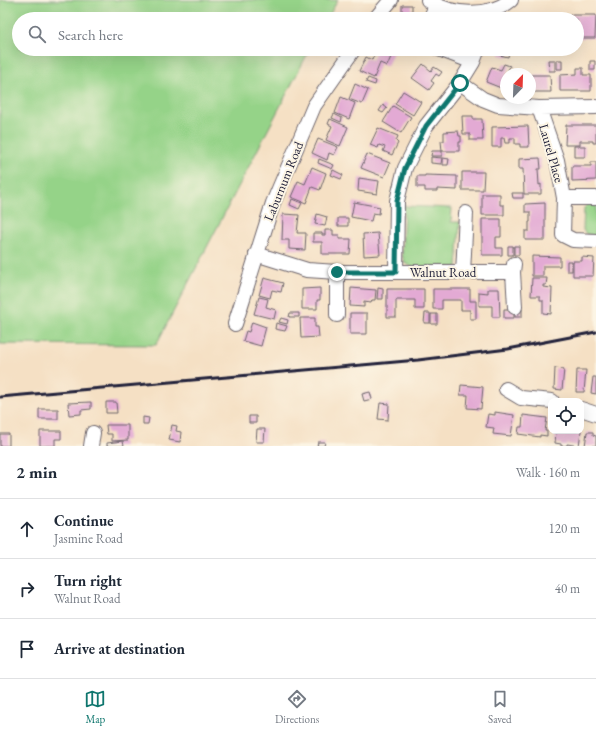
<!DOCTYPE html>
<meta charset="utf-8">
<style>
:root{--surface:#fff;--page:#f2f2f3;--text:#1f2937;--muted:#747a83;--line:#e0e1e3;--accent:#0f766e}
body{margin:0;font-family:"EB Garamond",serif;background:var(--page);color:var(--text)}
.controls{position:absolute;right:12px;bottom:12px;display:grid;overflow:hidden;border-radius:8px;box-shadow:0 4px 16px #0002}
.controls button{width:36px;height:36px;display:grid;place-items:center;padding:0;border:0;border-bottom:1px solid var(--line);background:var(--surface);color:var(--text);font:20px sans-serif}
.compass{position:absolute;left:500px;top:68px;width:36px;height:36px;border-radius:50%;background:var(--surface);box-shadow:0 4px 16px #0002;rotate:23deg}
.stop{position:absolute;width:12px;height:12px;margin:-9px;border:3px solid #0f766e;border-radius:50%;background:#fff}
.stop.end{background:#0f766e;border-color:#fff;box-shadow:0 1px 4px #0008}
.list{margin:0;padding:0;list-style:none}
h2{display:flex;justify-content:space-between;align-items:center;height:52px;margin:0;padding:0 16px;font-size:17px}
h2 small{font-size:13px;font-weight:400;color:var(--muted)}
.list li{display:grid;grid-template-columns:26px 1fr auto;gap:12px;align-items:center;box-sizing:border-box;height:60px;padding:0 16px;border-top:1px solid var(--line)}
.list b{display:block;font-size:15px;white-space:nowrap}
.list p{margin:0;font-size:13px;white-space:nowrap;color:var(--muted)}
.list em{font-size:13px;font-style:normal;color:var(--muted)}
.icon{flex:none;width:22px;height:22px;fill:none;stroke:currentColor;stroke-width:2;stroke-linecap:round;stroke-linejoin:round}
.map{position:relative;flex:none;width:596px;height:446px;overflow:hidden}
.search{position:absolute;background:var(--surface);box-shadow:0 4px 16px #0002;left:12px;right:12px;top:12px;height:44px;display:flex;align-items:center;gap:10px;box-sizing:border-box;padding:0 14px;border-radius:22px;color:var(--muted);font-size:15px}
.sheet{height:232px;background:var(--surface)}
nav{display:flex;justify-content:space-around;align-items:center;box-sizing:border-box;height:56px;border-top:1px solid var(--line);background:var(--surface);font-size:11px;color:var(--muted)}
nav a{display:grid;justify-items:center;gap:2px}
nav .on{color:var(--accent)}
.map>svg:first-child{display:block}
.green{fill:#95d388;stroke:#5c7a62}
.building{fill:#e3aad4}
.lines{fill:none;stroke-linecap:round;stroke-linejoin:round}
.minor-casing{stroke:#6c646b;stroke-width:16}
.minor{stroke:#fff;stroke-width:14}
.rail{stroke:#22223b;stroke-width:3}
.route{stroke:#0f766e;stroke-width:5}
.labels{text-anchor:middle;stroke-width:4;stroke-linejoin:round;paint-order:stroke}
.street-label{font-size:13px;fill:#22223b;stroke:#fcf5e5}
</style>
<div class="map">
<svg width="596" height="446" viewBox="0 0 596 446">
<rect width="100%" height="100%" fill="#fcf5e5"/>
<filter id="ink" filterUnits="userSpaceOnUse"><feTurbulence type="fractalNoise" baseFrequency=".025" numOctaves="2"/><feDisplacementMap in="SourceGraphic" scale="8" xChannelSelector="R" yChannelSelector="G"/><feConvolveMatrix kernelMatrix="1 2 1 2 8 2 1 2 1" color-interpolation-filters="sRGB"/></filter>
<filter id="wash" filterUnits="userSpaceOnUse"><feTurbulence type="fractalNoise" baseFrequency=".012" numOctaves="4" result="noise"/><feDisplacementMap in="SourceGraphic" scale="16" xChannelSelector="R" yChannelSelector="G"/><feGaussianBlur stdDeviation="0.9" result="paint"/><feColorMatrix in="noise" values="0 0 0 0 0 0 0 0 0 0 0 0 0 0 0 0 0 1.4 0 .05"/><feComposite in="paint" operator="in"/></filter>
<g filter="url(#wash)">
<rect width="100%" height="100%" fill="#f5e0c4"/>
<!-- green -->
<path class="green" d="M0,0H338L327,19H19V49H310L156,345L0,344Z
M589,202H596V236L586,234L583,230L584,208Z
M404,206L452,208L451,222H460L457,267L414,268L405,263L402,255Z"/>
<g id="blocks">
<!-- building -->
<path class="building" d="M402,5H412V18H402Z
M529,15H560V19H529Z
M570,15H596L595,38H577V19H570Z
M377,49L394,50L387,66L380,63L374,78L359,71L366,57L372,60Z
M500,50L509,52L508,57L499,55Z
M548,60H555V71H549Z
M557,60H562V69H557Z
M590,61H595V70H590Z
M423,64L431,71L434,67L442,72L439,76L436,74L431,81L434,83L429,90L412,78Z
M504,64L510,66L501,88L486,82L492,67L501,70Z
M577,68H583V75H591V91H560V75L577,74Z
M530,75H550L551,92H530Z
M368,78L376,81L375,85L366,82Z
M355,84L368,90L362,104L349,99Z
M403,91L421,102L413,115L395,104Z
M341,97L355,103L349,119L335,113Z
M383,105L387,108L383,113L379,111Z
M393,106L411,117L401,133L383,122Z
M334,114L342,118L341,122L332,118Z
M462,116H473V119H482L483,140H470V134H463Z
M330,119L348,127L340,146L326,140L332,126L328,124Z
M566,125H596V143H593V141H580V145H565Z
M528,126L529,147H520V144H515V138H510V143H505L504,138H501V147H492V127Z
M378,128L398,136L396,141L398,143L392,155L383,151L385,147L379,145L378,148L370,145Z
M458,131L459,136H461V142H459V151H442L441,141H444V132Z
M318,139L338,147L334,155L329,153L327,160L312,153Z
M574,146H585V157H574Z
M432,151H442V156H431Z
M367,154L390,163L384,177L361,168Z
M431,157L442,158L441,164L431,163Z
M443,158L449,159L448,165H443Z
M540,158L541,169H538L539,185L541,184V194H524L523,169H519V159Z
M319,159L334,165L332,169L318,163Z
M591,162H596V180L572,181V166H591Z
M312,167L326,173L320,190L312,187L306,203L291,197L298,181L305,184Z
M333,170L343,175L341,179L331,175Z
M462,172H484L483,190H462Z
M425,175L457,176V190L437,189V191H425V187H417V176H425Z
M359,178L379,181L377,194L358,191Z
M512,193H523V198H513Z
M482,194H500V205H504V215H482Z
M292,199L302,203L299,209L290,205Z
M354,202L380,207L379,214L373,213L371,221L351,217Z
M545,203V240H525V231H529V222H530V212H525V204Z
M283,214L299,215L297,233H306L305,250L289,249V240H282Z
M317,214L327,217L325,226L315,224Z
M338,218H348V226H338Z
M482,219H501V237H496V248H502V255H482Z
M325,230H333V235H339V239H351L350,254H322V242H313V233H322V235H325Z
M378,233L380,255L364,256L363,234Z
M508,246H513V255H508Z
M514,246H519V255H514Z
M532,256L560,257V266H543V276H532Z
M582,257L594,258L593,276H573V261H582Z
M567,261H572V271H567Z
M264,278L283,283L281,292L272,290L270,298L259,295Z
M532,278H547L546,285H543V287L552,288L551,314L543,313V300H540V296H531Z
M320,288V300H317V309H302V289Z
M351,288L376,290L375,300H372L371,303L364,302V307L350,306Z
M378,288L383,289V299H377Z
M387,289H424V309H415V300H396V317H387Z
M433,289H470V301H476V319H470V310H461V300H442V309H433Z
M488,289H499L500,317H492V306H479V292L488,293Z
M259,297L268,299L266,307L276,310L274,319L254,314Z
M504,309H514V318H504Z
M515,309H522V317H515Z
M290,313H299V317H289Z
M350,313H367V334H350Z
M425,313H430V323H424Z
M431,314H437V324H431Z
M281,318L288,320L287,324L279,322Z
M300,318H315V327H318L319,337L301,338Z
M252,322L266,327L261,346L243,341L246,331L249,332Z
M276,323L287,326L285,331L275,329Z
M555,368L564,369L562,390L554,389Z
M577,370H586L584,392H576Z
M593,377H596V394L591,393Z
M461,385L483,387L481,409L467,408L468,395H460Z
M370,392L372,399L364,401L362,394Z
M91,402V409L81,410V414L69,415L68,403Z
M106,402H116L117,413H106Z
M380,403L389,404L388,420L378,419Z
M39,409H58V419H39Z
M495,412L514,415L511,436L493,434L494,428L486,427L488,414L495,415Z
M523,415L547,418L545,431H547V436L540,435V437L518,434L519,427H522Z
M249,416H256V423H249Z
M143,417L149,418L148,424H143Z
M106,425H128V440L112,441V434H107Z
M172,425L177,426L176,431L181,432L180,442L169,440Z
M257,429H265L264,442H256Z
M40,431H61V439H55V446H40Z
M556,431H581L579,446L567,444V446H561V444L555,443Z
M587,432H593V435L596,436V446H585Z
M0,434H9V446H0Z
M123,441L124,446H107V443Z
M318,442H325L324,446H317Z"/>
</g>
</g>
<g filter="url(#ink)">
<use href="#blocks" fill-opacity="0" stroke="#6c646b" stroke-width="1"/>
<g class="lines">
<defs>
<path id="minor" d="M428,0C451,16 489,18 511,0
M375,19L391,0
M430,19L436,6
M439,49L473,62
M460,83L483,99L498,105L539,108L596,107
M539,108L557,160L564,198L563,235L573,240L596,241
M564,198H596
M256,254L307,270L337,272H513
M514,264L513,272L515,307
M396,272L397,201L405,168L426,126L460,83L473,62L478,49
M463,273L466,213
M337,315V272
M235,324L273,203L314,106L354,49
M506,389L521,398L552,401
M581,409L596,414
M91,446L93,433"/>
</defs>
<!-- minor casing -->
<use href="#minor" class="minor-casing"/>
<!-- minor -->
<use href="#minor" class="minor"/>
<!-- rail -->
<path class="rail" d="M0,397L418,360L508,349L596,332"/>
</g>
</g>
<g class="lines" filter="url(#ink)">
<!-- route -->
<path class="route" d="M337,272H396L397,201L405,168L426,126L460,83"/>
</g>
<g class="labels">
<!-- street labels -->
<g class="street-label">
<text transform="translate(552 153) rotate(74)" y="5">Laurel Place</text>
<text transform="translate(283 181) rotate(-68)" y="5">Laburnum Road</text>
<text x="443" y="277">Walnut Road</text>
</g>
</g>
</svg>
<div class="controls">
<button><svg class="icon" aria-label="locate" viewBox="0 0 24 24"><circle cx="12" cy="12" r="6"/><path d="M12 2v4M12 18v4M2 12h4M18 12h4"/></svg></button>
</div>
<svg class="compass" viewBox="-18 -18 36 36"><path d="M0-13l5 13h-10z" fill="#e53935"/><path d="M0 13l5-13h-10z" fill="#747a83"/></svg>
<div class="stop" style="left:460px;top:83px"></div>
<div class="stop end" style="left:337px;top:272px"></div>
<div class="search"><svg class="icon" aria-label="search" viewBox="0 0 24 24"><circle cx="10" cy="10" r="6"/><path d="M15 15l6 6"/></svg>Search here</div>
</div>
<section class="sheet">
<h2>2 min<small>Walk · 160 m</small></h2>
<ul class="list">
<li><svg class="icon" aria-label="ahead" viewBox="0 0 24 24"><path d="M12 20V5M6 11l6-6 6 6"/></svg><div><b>Continue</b><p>Jasmine Road</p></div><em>120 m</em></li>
<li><svg class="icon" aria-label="right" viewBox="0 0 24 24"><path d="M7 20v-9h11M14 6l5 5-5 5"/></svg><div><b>Turn right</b><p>Walnut Road</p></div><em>40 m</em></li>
<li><svg class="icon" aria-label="arrive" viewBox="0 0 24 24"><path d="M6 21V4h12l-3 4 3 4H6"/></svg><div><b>Arrive at destination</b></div></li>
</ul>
</section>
<nav>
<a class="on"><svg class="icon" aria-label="map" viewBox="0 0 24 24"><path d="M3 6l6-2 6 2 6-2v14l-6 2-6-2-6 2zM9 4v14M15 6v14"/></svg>Map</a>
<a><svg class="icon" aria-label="directions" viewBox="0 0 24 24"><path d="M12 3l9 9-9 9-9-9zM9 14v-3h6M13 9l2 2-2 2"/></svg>Directions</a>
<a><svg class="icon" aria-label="saved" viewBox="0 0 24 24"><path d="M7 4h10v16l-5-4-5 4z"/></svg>Saved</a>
</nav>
